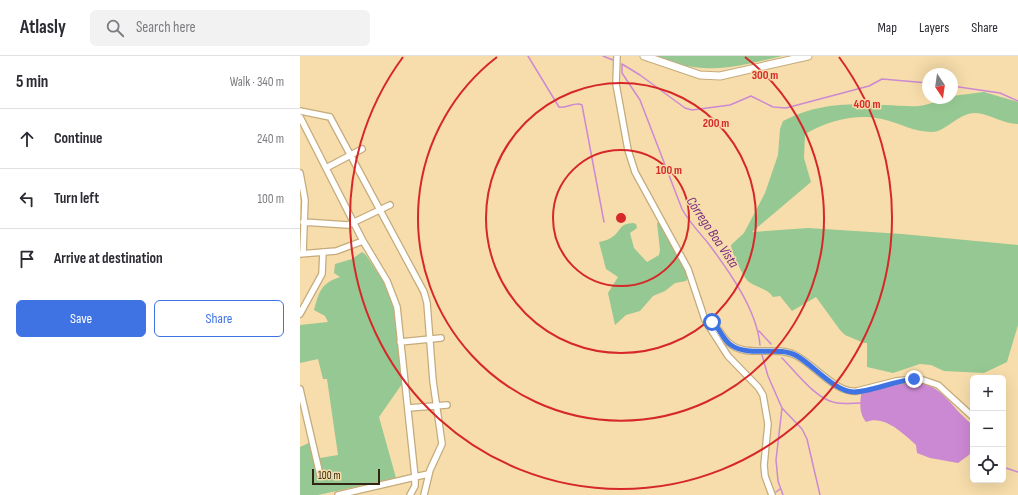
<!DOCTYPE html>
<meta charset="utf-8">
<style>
:root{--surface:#fff;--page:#f2f2f3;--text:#2b2b33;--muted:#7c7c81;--line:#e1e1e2;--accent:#3f73e4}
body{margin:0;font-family:"Sofia Sans Condensed",sans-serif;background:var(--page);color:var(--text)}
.controls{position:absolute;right:12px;bottom:12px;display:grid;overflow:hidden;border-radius:6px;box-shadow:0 4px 16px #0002}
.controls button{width:36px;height:36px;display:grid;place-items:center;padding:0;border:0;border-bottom:1px solid var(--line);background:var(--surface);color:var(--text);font:20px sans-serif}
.compass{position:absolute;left:622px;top:12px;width:36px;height:36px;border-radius:50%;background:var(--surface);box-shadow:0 4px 16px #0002;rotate:167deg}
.scale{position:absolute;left:12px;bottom:10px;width:68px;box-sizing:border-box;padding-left:4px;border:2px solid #302613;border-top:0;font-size:11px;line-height:14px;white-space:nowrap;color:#302613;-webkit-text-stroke:3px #f7ddab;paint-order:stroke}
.stop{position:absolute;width:12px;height:12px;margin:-9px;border:3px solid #3f73e4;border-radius:50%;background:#fff}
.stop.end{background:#3f73e4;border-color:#fff;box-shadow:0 1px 4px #0008}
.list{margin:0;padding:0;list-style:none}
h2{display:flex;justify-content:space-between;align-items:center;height:52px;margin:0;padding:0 16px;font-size:17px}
h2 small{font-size:13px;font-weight:400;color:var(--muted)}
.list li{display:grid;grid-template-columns:26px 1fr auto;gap:12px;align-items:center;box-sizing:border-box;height:60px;padding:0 16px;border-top:1px solid var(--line)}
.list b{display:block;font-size:15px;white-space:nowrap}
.list em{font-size:13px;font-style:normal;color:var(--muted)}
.actions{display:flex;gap:8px;padding:12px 16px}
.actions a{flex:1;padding:9px 0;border:1px solid var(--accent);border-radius:6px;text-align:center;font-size:14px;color:var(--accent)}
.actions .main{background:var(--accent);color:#fff}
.icon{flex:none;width:22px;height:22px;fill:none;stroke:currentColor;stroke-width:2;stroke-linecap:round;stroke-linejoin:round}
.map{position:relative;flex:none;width:718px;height:439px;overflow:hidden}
header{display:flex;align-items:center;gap:24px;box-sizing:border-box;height:56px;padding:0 20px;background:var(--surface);border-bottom:1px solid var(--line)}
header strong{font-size:19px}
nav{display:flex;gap:22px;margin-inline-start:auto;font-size:14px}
.search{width:280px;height:36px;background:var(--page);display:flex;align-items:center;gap:10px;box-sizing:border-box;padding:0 14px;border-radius:6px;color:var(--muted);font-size:15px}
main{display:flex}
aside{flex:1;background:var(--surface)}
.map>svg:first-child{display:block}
.green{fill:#95c892}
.water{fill:#cc89d3}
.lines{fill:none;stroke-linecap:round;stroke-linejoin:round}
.stream{stroke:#cc89d3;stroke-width:1.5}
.minor-casing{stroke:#c4ab7b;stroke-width:8}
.tertiary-casing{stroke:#c4ab7b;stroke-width:9}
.minor{stroke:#fff;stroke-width:5.5}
.tertiary{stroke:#fff;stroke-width:7}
.route{stroke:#3f73e4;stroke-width:5}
.ring{fill:none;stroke:#d62828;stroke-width:2}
.labels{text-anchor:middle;stroke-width:3;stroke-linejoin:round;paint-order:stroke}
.water-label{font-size:14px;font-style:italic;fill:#762780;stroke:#f7ddab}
.centre{fill:#d62828;stroke:#f7ddab;stroke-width:2}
.ring-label{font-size:12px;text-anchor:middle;font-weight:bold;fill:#d62828;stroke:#f7ddab;stroke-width:3;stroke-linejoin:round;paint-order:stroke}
</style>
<header>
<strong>Atlasly</strong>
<div class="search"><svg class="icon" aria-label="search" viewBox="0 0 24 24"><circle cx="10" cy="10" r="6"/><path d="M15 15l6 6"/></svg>Search here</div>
<nav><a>Map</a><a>Layers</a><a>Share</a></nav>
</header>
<main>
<aside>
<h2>5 min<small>Walk · 340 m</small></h2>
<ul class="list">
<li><svg class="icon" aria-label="ahead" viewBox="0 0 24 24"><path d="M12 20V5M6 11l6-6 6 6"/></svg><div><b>Continue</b></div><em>240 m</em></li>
<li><svg class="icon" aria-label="left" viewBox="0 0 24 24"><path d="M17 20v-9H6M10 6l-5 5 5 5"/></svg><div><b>Turn left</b></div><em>100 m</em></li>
<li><svg class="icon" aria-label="arrive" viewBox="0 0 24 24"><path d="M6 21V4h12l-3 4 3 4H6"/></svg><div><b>Arrive at destination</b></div></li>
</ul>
<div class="actions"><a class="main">Save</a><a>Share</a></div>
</aside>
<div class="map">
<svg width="718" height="439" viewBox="0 0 718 439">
<rect width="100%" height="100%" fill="#f7ddab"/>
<!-- green -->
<path class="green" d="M340,0H482C456,6 430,14 403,12C382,11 361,4 340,0Z
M684,36L718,46V68C703,68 691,58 676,57C659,56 646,76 632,76C613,76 600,67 582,63C556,57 527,65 505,78L504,102L511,126L452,176L508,172L602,178L718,189V269L707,306L684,317L644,315L631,309L620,308L593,317L567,311V287H564L545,279L540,274L516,241L492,255L480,240L473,241C467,232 457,232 449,226C444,223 431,195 431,189L444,177L465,137L478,99L480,73L483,65C518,47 547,47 585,49C596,49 608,51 619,50C631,49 641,42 652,42V40Z
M333,167L336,168L337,172L330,177L334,192L347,206L359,199L360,194L357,167H362L389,220L386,225L375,227L365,235L353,240L340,255L326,259L315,269L308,237L318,221L306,213L299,186C305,185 310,183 315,179C322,172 320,168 333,167Z
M62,196L66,199L87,231L94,254L102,328L79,361L96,422L18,439H0V391L11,386L14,403L38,399L27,323H23L18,303L0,307V269L28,266L25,260L14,254C19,236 21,227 40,221L34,217L35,208L52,203Z"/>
<!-- water -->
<path class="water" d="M619,326C645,332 652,353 673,369V396L658,407L630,402L617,397L616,389C604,378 584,358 566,366C559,357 560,349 561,338L604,327Z"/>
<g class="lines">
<!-- stream -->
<path class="stream" d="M228,0L259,51C267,53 275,45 282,49L304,166
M303,0L313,4
M652,30L700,37L718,45
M459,275L471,288
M460,289C457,254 429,215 408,187C399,176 389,166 382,153L340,44L322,17V8L340,19L385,52L392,54L430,49L451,40L473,51L486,52L569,30L582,23L628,27
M462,299L468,320L482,352L476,404L478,425L483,439
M482,302C496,316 516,344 537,347C545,348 554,347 562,347
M482,352L502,373L507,383L520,439
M703,411L718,416
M476,436L480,433"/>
<defs>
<path id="minor" d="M317,0L316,28L328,94L335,116L388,213L405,264L428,300L458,331L463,339L468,368L464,409L465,420L472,439
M0,55L30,61L124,236L127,247L133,325L142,388L130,414L124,439
M0,61L63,185L87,225L97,251L115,421V430L110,439
M26,112L62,93
M0,117L5,144L3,197
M3,166L48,169L90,149
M0,198L36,195L63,185
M0,258L22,218L23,196
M406,265L413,267C419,273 422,281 428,286C445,303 475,289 495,299C514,308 536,338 557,335L596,325L614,323L623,324L638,329L673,361
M100,286L141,282
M0,333L20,419
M108,352L147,349
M38,439L128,418"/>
<path id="tertiary" d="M344,0L400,19L420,20L508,0"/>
</defs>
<!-- minor casing -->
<use href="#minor" class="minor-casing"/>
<!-- tertiary casing -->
<use href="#tertiary" class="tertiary-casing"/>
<!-- minor -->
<use href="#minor" class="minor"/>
<!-- tertiary -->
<use href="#tertiary" class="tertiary"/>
</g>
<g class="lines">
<!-- route -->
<path class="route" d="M412,266C420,272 422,283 431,289C450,302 478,289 497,300C513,309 535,336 554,336C569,336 595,325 614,323"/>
</g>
<!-- distance rings -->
<g class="ring">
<circle cx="321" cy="162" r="68"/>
<circle cx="321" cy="162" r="135"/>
<path d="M445 1A203 203 0 1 1 197 1"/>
<path d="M539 1A271 271 0 1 1 103 1"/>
</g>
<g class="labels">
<!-- water labels -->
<g class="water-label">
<text transform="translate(413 176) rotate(56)" y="5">Córrego Boa Vista</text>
</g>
</g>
<circle cx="321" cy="162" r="6" class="centre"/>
<g class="ring-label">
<text x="465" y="23">300 m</text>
<text x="567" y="52">400 m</text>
<text x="416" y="71">200 m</text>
<text x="369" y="118">100 m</text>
</g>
</svg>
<div class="controls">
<button>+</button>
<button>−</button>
<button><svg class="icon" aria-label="locate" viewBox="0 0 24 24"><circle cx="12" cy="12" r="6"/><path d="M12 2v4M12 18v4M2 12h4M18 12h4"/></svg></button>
</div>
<svg class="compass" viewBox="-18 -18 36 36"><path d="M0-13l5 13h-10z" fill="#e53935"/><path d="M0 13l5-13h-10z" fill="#7c7c81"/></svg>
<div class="scale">100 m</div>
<div class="stop" style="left:412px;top:266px"></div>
<div class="stop end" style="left:614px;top:323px"></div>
</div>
</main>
